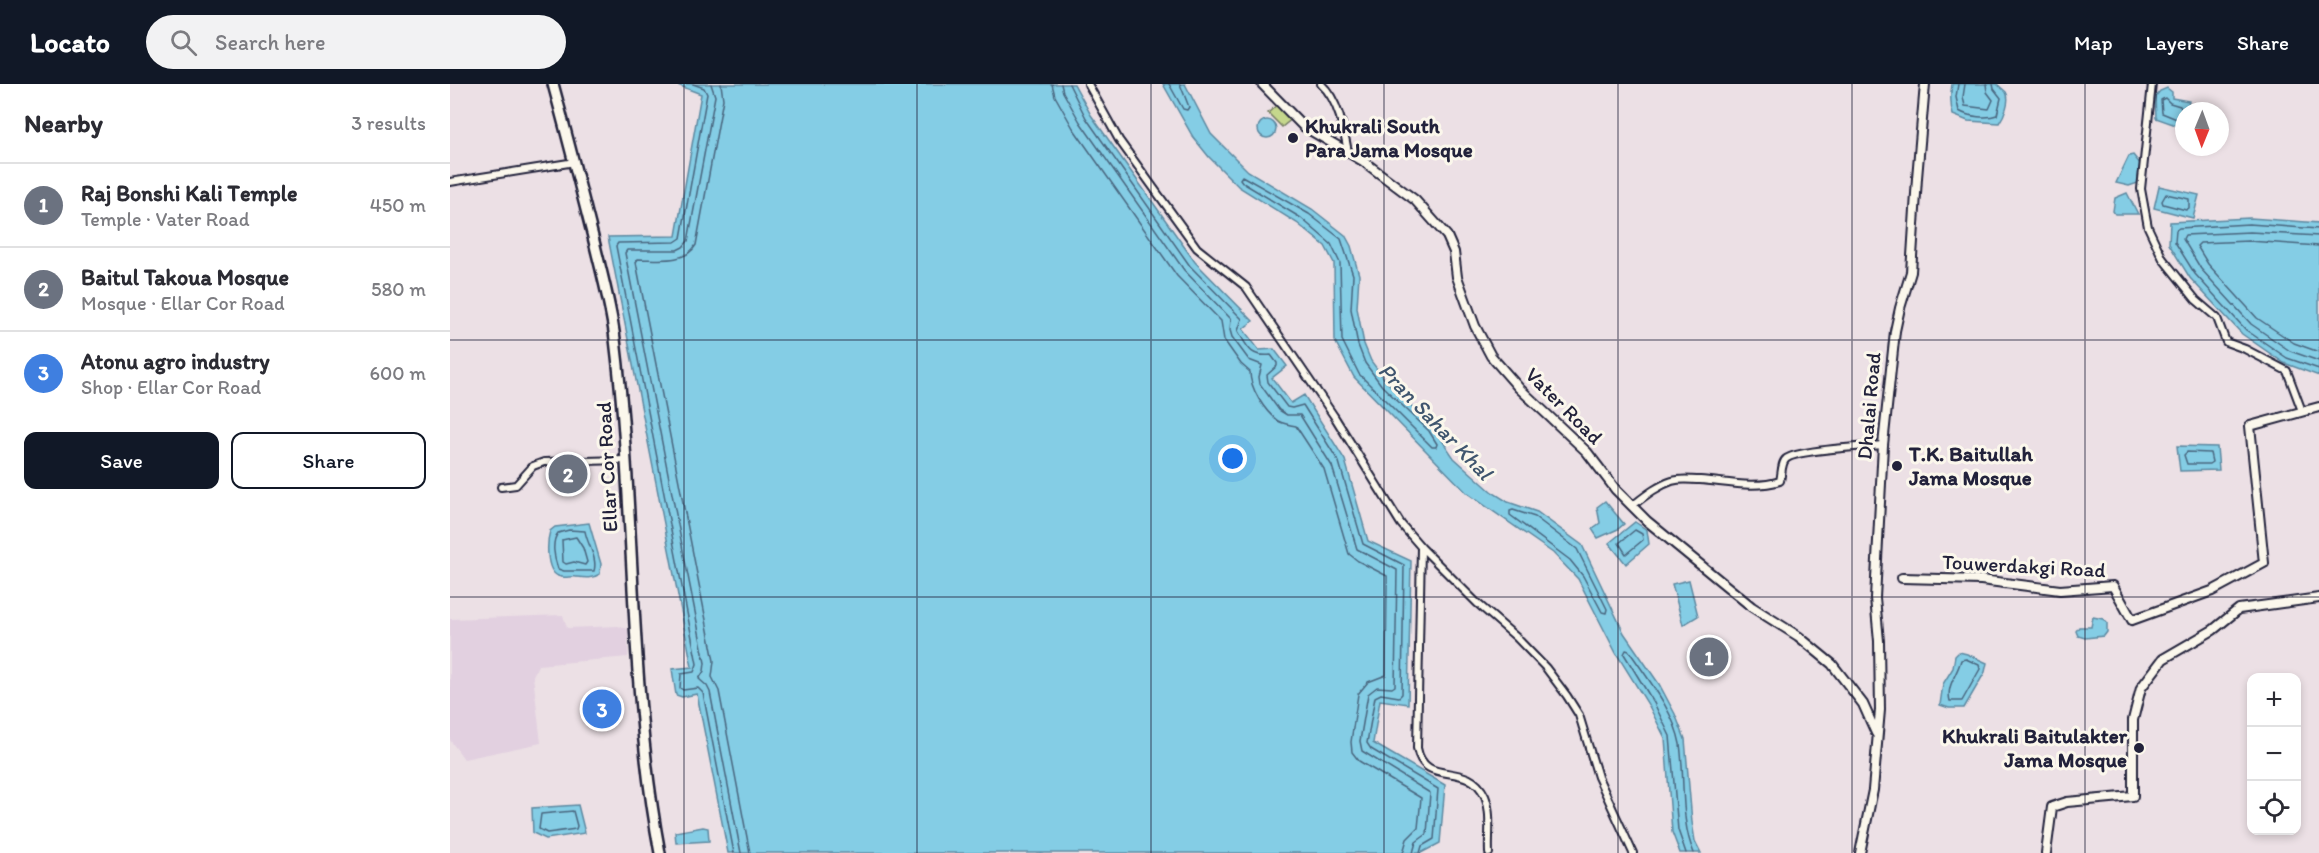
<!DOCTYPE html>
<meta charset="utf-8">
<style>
:root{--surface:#fff;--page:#f2f2f3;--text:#2b2b33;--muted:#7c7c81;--line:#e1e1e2;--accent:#111827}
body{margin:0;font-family:Itim,sans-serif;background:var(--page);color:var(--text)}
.controls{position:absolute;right:18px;bottom:18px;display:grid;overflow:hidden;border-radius:12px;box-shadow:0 3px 9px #0003}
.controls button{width:54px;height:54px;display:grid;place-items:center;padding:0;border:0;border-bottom:2px solid var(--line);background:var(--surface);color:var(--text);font:30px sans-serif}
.compass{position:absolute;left:1725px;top:18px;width:54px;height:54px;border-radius:50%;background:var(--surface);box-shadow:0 3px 9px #0003;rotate:181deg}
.you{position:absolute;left:783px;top:375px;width:21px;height:21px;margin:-15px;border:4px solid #fff;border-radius:50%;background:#1a73e8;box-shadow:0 0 0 9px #1a73e833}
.badge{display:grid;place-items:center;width:39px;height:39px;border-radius:50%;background:var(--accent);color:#fff;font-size:20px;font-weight:700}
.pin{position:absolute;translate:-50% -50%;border:3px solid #fff;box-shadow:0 2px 6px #0006}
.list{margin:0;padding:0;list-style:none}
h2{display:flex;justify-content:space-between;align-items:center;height:78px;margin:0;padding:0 24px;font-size:26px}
h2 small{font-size:20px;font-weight:400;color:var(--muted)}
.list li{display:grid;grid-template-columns:39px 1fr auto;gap:18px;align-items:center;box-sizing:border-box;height:84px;padding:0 24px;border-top:2px solid var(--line)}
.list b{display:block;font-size:22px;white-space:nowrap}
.list p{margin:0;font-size:20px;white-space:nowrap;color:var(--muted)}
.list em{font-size:20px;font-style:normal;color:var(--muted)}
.actions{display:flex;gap:12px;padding:18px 24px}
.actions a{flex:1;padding:14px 0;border:2px solid var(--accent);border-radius:12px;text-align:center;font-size:21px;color:var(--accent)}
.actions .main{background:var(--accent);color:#fff}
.icon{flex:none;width:33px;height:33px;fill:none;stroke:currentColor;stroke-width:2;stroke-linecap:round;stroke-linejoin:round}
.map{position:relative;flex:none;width:1869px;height:769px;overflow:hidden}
header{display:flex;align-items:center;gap:36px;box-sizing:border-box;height:84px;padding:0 30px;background:var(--accent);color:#fff}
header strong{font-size:28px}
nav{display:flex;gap:33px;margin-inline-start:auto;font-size:21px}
.search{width:420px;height:54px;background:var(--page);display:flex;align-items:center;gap:15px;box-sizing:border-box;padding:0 21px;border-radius:33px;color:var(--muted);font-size:22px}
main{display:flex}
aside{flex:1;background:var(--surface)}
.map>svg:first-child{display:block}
.built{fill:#e2d0e0}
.green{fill:#c5d78c;stroke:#747c64;stroke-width:1.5}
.water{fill:#84cde5;stroke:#5d89a1;stroke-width:1.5}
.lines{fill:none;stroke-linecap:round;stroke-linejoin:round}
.shore{stroke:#49667f;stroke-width:1.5}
.minor-casing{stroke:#22223b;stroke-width:10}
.tertiary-casing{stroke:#22223b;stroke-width:12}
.secondary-casing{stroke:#22223b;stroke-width:14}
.minor{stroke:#fbf7ec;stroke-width:6}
.tertiary{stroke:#fbf7ec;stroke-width:8}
.secondary{stroke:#fbf7ec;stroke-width:9}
.grid{fill:none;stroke:#22223b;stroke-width:1.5;stroke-opacity:0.55}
.poi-dot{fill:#22223b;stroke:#fbf7ec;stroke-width:2}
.labels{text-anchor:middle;stroke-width:6;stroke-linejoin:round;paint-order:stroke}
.poi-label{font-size:21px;font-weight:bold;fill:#22223b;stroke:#fbf7ec;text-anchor:start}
.street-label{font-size:21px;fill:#22223b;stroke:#fbf7ec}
.water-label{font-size:22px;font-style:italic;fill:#3f556e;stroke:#fbf7ec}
</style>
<header>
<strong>Locato</strong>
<div class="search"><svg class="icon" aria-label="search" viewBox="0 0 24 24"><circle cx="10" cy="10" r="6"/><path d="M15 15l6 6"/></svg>Search here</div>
<nav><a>Map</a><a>Layers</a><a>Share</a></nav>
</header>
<main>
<aside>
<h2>Nearby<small>3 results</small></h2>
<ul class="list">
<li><span class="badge" style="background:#6b7280">1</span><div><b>Raj Bonshi Kali Temple</b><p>Temple · Vater Road</p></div><em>450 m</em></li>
<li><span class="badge" style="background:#6b7280">2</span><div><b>Baitul Takoua Mosque</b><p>Mosque · Ellar Cor Road</p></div><em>580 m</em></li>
<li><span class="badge" style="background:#3f7fe0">3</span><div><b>Atonu agro industry</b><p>Shop · Ellar Cor Road</p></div><em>600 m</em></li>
</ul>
<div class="actions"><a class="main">Save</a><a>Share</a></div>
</aside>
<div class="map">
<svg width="1869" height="769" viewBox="0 0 1869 769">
<rect width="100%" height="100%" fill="#ece0e5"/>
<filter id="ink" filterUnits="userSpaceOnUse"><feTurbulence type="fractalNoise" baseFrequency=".0167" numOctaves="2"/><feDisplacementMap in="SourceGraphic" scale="12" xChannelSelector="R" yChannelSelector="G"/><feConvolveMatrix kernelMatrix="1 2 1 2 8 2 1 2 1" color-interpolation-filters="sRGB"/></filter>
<g filter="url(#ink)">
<!-- built -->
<path class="built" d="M113,531L117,544L168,542L178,545V573L88,581L83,592L91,659L14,675L0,656V535Z"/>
<!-- green -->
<path class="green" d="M829,19L843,34L832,43L818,29Z"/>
<!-- water -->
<path class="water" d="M225,0H624L641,31L745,178L803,237L793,245L809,266L824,265L837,282L822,294L841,319L854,311L895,376L918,457L961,477L958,620L930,616L923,659L995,701L990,759L971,769H278L247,610L232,613L226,611L222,585L242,583L158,153L226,152L251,10Z
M713,0H735L761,50L798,87L862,125L895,151L901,162L909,191L907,224L914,260L921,277L936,297L983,343L1004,374L1042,408L1058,418L1087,428L1132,461L1174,549L1209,600L1225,630L1235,655L1242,738L1245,757L1251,769H1230L1222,748L1215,654L1199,622L1166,569L1128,495L1103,469L1017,409L904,293L885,257L884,179L875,162L847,139L789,103L759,73L743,53Z
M1502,0H1547C1550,3 1553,5 1556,8C1561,16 1554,32 1549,39L1518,37L1503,31C1500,20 1500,12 1502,0Z
M1717,4L1722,8V14L1739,17L1737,27H1734V44L1706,34L1705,13L1710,7Z
M808 45a9 9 0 1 1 18 0a9 9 0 1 1-18 0Z
M1683,71L1691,81L1688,99L1679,102L1666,99L1679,72Z
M1709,102L1749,111L1743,134L1704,124Z
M1677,109L1688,130H1665L1663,127L1665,114Z
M1800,134L1869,139V292L1834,279L1792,250L1740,194L1719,160L1720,138Z
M1727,362L1767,363L1769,386L1730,387Z
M1155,417L1174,440L1168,445L1148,454L1142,445L1150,439L1147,423Z
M1185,438L1197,446L1199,460L1176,480L1159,459Z
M139,439L151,480L150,490C142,495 135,494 126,493C120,492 114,495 108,492C95,486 97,457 100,447L105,443Z
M1239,496L1248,532L1233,541L1222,500Z
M1643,533L1653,535L1657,539V548L1654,552L1635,554L1628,552L1626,547L1629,543H1641Z
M1509,568L1517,570L1537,579L1535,588L1514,624H1499L1490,621L1493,600L1503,584L1505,572Z
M128,721L135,749L96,755L83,749L82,724Z
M253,743L258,744L259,757L226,759L225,748Z"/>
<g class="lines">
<!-- shore -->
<path class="shore" d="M243,0L254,4L257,10L231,154L225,158L168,159L166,162L247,580L244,588L231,590L230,604L233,606L248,604L253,609L284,769
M261,0L265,12L238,157L233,163L227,166H177L175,169L255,579L254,587L249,595L257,602L260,608L291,769
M271,0L273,15L246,161C235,180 208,175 188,175L186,178L264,577L262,593L269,607L300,769
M602,0L605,12L623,44L727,192L771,237L774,256L791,280L800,288C800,304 814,327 828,337C834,340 840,341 846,342L874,385L899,470L908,477L937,492L936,591L918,598L908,610L901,658L902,668L909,677L971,714L968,744L957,755L953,769
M611,0L613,8L630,38L734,186L781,235L780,246L782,253L799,276L812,281L809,293L810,300L829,326L837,331H850L882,382L907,465L947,486L945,602L942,604L927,603L918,610L910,657L912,667L980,709L977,750L966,758L963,769
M619,0L636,34L740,182L792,235L788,247C798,264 800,273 821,271L827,279V282L817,291L818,298L837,323L842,324L853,321L889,378L913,460L954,481L952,610L949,613L931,610L925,613L917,659L921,665L988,705L984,755L972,762L970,769
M719,0L733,25L737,26L739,23L730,0
M1508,0L1506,13L1509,27C1519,33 1537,35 1547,31L1551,14L1544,5L1543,0
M1515,0L1513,13L1515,22L1539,25L1543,16L1537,8L1536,0
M1734,31L1730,22L1720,19L1715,14L1711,16L1712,29L1734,38
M792,92L859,130L891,155L903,191L901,225L908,261L915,279L932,302L979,347L987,360L986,363H982L909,290L892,256L890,179L881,160L851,134L793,99L790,95Z
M1716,110L1739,115V124L1736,126L1713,120L1712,117Z
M1869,145L1799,140L1729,144L1726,146L1725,158L1745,190L1796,246L1837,274L1869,285
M1869,152L1800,148L1735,151L1733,155L1751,185L1801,240L1840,267L1869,277
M1869,162L1799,157L1750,159L1747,162L1758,180L1807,234L1844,259L1869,268
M1737,368L1760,369L1762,378L1759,380H1737L1734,371Z
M1063,426L1085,433L1127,465L1157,525L1156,529L1152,528L1133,492L1120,476L1060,431V427Z
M119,446L135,447C137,460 148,474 144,487H114L108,485C104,474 101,458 108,449Z
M1185,446L1192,450L1193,456L1176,470L1169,459Z
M126,453L133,464L137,478L135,481L124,478L116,480L113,478L112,456Z
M1516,575L1529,581L1530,585L1512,617H1500C1496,602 1507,591 1511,576Z
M123,727L127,742L126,745L97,749L89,745L91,730Z
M1236,769L1228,746L1220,652L1204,619L1174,570L1176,566L1179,567C1198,595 1224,627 1230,660C1235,695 1230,738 1244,769"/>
<defs>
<path id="minor" d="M638,0L669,56L747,164L796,203L884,332L951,440L971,463L1027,519L1066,553L1096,584L1117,612L1129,631L1148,693L1183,769
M871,0C888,15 894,46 898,68
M1702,0L1691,105L1698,143L1713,175L1746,216L1767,234L1776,258L1795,265L1837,287L1852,327
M0,98L125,78
M51,403L66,401L83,382L94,378L175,376
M1182,422C1195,412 1207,402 1222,397C1232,394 1240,396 1250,396C1276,398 1305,405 1330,397C1332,390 1331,379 1336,375C1345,366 1417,362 1433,361
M971,463L967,664C975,705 1017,674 1035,712C1042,729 1038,751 1039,769"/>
<path id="tertiary" d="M812,0L853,42L913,77L965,116L997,152L1004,168L1007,193L1025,242L1041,272L1069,304L1137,368L1166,406L1197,437L1302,523L1348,552L1382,580L1413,620L1426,649
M1452,494L1531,496L1610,506L1663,502L1682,536L1762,507L1814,479L1800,342L1869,323
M1410,769L1423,706L1430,626L1429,557L1425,514L1433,361L1445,247L1450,224L1461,188L1467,94L1475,0
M1596,769L1602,723L1617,718L1683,712V636L1691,604L1713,575L1763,546L1789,525L1869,514"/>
<path id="secondary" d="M103,0C117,51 130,102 143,153C151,187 161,221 165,255C186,426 178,600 210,769"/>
</defs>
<!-- minor casing -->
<use href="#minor" class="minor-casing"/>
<!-- tertiary casing -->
<use href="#tertiary" class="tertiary-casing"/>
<!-- secondary casing -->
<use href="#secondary" class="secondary-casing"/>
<!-- minor -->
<use href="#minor" class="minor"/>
<!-- tertiary -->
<use href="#tertiary" class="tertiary"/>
<!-- secondary -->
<use href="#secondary" class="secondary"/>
</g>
</g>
<!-- grid -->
<path class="grid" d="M234,0V769M467,0V769M701,0V769M934,0V769M1168,0V769M1402,0V769M1635,0V769M0,256H1869M0,513H1869"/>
<!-- markers -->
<g class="poi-dot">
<circle cx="843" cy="54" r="6"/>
<circle cx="1447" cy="382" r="6"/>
<circle cx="1689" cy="664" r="6"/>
</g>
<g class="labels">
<!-- poi labels -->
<g class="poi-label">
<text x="855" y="49">Khukrali South<tspan x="855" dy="24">Para Jama Mosque</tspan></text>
<text x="1459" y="377">T.K. Baitullah<tspan x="1459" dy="24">Jama Mosque</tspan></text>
<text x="1677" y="659" text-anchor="end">Khukrali Baitulakter<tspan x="1677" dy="24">Jama Mosque</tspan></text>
</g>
<!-- street labels -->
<g class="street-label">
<text transform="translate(1114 322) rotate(45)" y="7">Vater Road</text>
<text transform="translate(1419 322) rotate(-85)" y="7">Dhalai Road</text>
<text transform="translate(157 383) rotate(-93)" y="7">Ellar Cor Road</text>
<text transform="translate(1574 482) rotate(3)" y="7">Touwerdakgi Road</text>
</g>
<!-- water labels -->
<g class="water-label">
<text transform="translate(986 337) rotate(46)" y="8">Pran Sahar Khal</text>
</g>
</g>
</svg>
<div class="controls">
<button>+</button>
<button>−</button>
<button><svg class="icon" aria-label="locate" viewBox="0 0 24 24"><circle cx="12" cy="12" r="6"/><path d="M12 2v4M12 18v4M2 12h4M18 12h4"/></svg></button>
</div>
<svg class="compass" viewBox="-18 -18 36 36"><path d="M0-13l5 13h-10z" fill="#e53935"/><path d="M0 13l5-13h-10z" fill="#7c7c81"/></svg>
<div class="you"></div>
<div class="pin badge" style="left:1259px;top:573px;background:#6b7280">1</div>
<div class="pin badge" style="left:118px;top:390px;background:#6b7280">2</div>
<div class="pin badge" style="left:152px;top:625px;background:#3f7fe0">3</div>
</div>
</main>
